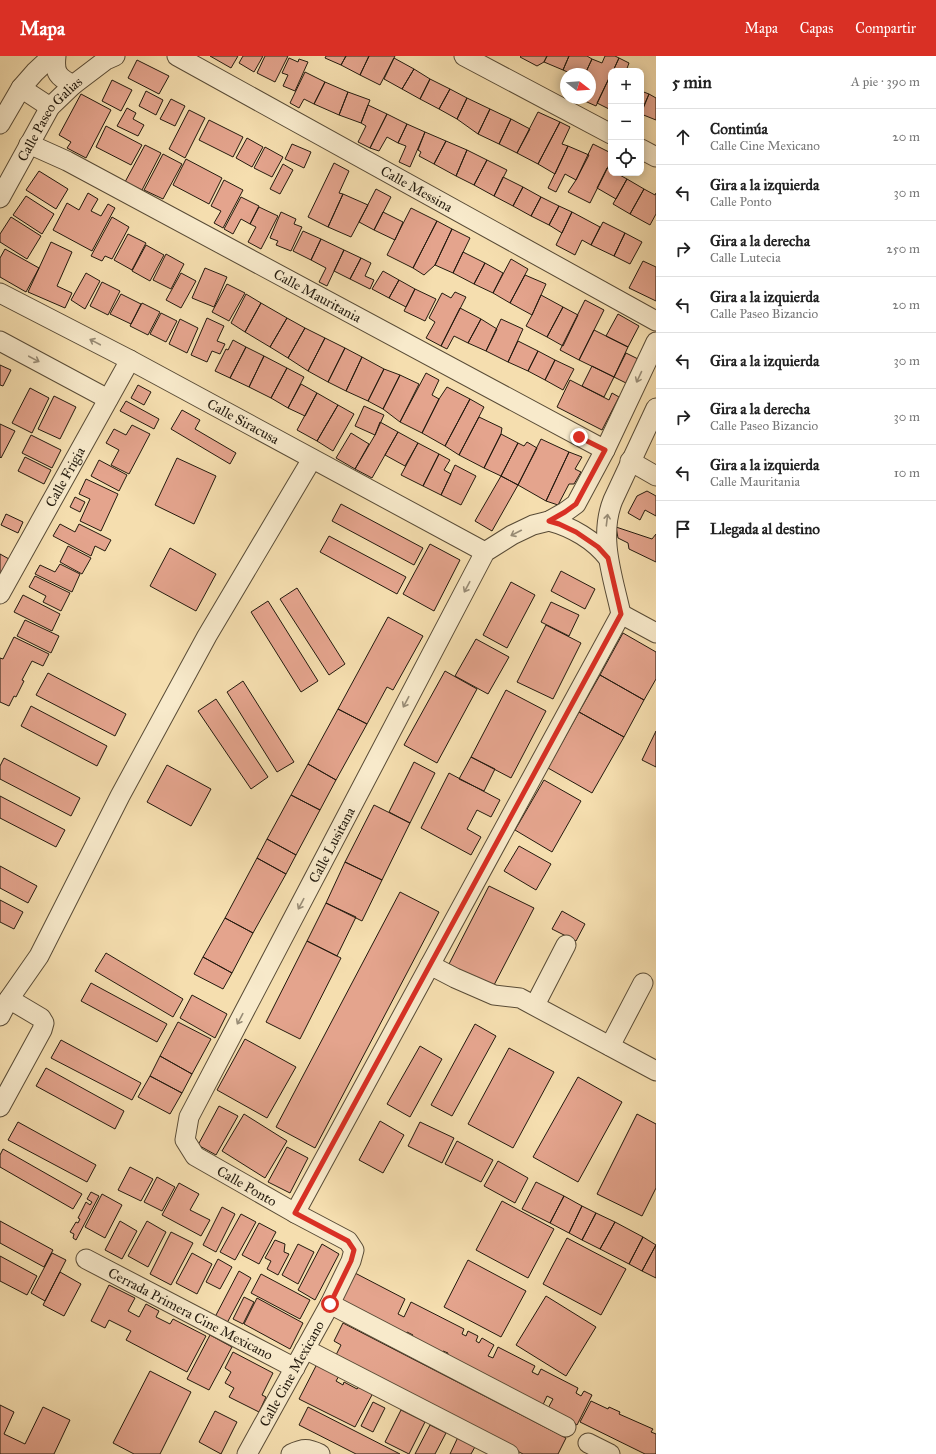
<!DOCTYPE html>
<html lang="es">
<meta charset="utf-8">
<style>
:root{--surface:#fff;--page:#f2f2f2;--text:#222;--muted:#767676;--line:#e0e0e0;--accent:#d93025}
body{margin:0;font-family:"IM FELL Great Primer",serif;background:var(--page);color:var(--text)}
.controls{position:absolute;right:12px;top:12px;display:grid;overflow:hidden;border-radius:8px;box-shadow:0 2px 10px #0003}
.controls button{width:36px;height:36px;display:grid;place-items:center;padding:0;border:0;border-bottom:1px solid var(--line);background:var(--surface);color:var(--text);font:20px sans-serif}
.compass{position:absolute;left:560px;top:12px;width:36px;height:36px;border-radius:50%;background:var(--surface);box-shadow:0 2px 10px #0003;rotate:107deg}
.stop{position:absolute;width:12px;height:12px;margin:-9px;border:3px solid #d93025;border-radius:50%;background:#fff}
.stop.end{background:#d93025;border-color:#fff;box-shadow:0 1px 4px #0008}
.list{margin:0;padding:0;list-style:none}
h2{display:flex;justify-content:space-between;align-items:center;height:52px;margin:0;padding:0 16px;font-size:17px}
h2 small{font-size:13px;font-weight:400;color:var(--muted)}
.list li{display:grid;grid-template-columns:26px 1fr auto;gap:12px;align-items:center;box-sizing:border-box;height:56px;padding:0 16px;border-top:1px solid var(--line)}
.list b{display:block;font-size:15px;white-space:nowrap}
.list p{margin:0;font-size:13px;white-space:nowrap;color:var(--muted)}
.list em{font-size:13px;font-style:normal;color:var(--muted)}
.icon{flex:none;width:22px;height:22px;fill:none;stroke:currentColor;stroke-width:2;stroke-linecap:round;stroke-linejoin:round}
.map{position:relative;flex:none;width:656px;height:1398px;overflow:hidden}
header{display:flex;align-items:center;gap:24px;box-sizing:border-box;height:56px;padding:0 20px;background:var(--accent);color:#fff}
header strong{font-size:19px}
nav{display:flex;gap:22px;margin-inline-start:auto;font-size:14px}
main{display:flex}
aside{flex:1;background:var(--surface)}
.map>svg:first-child{display:block}
.building{fill:#e4a48d;stroke:#231a0e}
.lines{fill:none;stroke-linecap:round;stroke-linejoin:round}
.street-casing{stroke:#584b36;stroke-width:21}
.street{stroke:#f8eacb;stroke-width:19}
.oneway{stroke:#988c76}
.route{stroke:#d93025;stroke-width:5}
.labels{text-anchor:middle;stroke-width:3;stroke-linejoin:round;paint-order:stroke}
.street-label{font-size:14px;fill:#231a0e;stroke:#f8eacb}
</style>
<header>
<strong>Mapa</strong>
<nav><a>Mapa</a><a>Capas</a><a>Compartir</a></nav>
</header>
<main>
<div class="map">
<svg width="656" height="1398" viewBox="0 0 656 1398">
<rect width="100%" height="100%" fill="#f5deaf"/>
<filter id="stains"><feTurbulence type="fractalNoise" baseFrequency=".005" numOctaves="4"/><feColorMatrix values="0 0 0 0 .2 0 0 0 0 .09 0 0 0 0 .02 0 0 0 .5 -.17"/></filter>
<radialGradient id="worn" r=".72"><stop offset=".6" stop-color="#630" stop-opacity="0"/><stop offset="1" stop-color="#630" stop-opacity=".3"/></radialGradient>
<!-- building -->
<path class="building" d="M210,0H238L231,12Z
M243,0H263L254,16L239,7Z
M265,0H288L275,26L257,17Z
M326,0H346L341,9L325,2Z
M346,0H369L360,19L341,9Z
M369,0H395L380,29L360,19Z
M521,0H547L544,6L537,10L520,1Z
M547,0H569L563,14L544,6Z
M569,0H587L592,3L585,18H572L563,14Z
M605,0H615L619,2L613,15H611V18L596,50L578,42H590V18H585L592,3L602,7Z
M289,2L298,6L299,3L308,6L295,35L283,30L288,19L282,17Z
M394,2L414,13L402,33L384,23Z
M619,2L629,7L626,15H613Z
M137,4L169,20L159,38L128,22Z
M414,13L430,23L420,43L402,33Z
M305,16L325,26L314,48L304,43L299,52L290,47Z
M611,18V54L597,47Z
M430,23L450,33L439,53L420,43Z
M112,24L132,34L121,55L102,45Z
M325,26L348,36L339,59L314,48Z
M450,33L467,42L457,63L439,53Z
M146,35L163,44L156,59L139,50Z
M641,35L649,38L641,56Z
M348,36L370,44L361,67L339,59Z
M81,38L111,54L86,102L67,92L71,86L59,79Z
M649,38L656,42V64L641,58Z
M467,42L490,53L478,78L457,63Z
M171,43L185,50L175,70L160,63Z
M368,49L387,58L370,92L358,86L366,70L361,67Z
M127,52L136,57L133,63L144,69L138,80L117,70Z
M490,53L511,63L499,88L478,78Z
M189,54L205,62L185,102L169,93Z
M538,56L560,66L538,108L517,97Z
M387,58L407,68L398,87L387,81L379,95L370,92Z
M511,63L530,73L517,97L499,88Z
M209,64L243,81L233,101L199,84Z
M560,66L570,71L562,88L568,90L555,118L538,108Z
M407,68L425,76L410,111L399,106L406,90L398,87Z
M106,70L142,89L131,109L96,91Z
M425,76L446,85L434,108L419,100L421,96L418,94Z
M247,82L263,91L252,111L236,102Z
M446,85L467,94L456,120L434,108Z
M292,88L311,96L304,112L285,103Z
M593,88L611,97V105L590,147L568,136L576,124Z
M145,89L161,97L142,134L125,126Z
M568,90L589,99L576,124L565,118L556,136L548,132Z
M265,91L283,101L272,121L254,112Z
M467,94L487,104L474,129L456,120Z
M163,98L182,108L163,143L144,134Z
M186,103L222,122L209,148L173,129Z
M487,104L507,114L494,140L474,129Z
M334,107L349,115L339,137L343,138L328,171L308,161Z
M283,108L293,114L280,138L270,133Z
M607,112L611,114V117H616L627,123L616,143L597,132Z
M39,115L68,133L56,153L26,134Z
M503,121L523,131L513,150L494,140Z
M627,123L644,133L630,158L613,148Z
M224,124L243,134L223,172L214,167L221,155L211,150Z
M523,131L541,141L531,160L513,150Z
M376,133L391,141L374,174L359,166Z
M644,133L655,139L656,137V158L650,169L630,158Z
M88,137L98,143L91,155L101,160L108,148L115,152L92,195L53,174L67,147L79,154Z
M343,138L368,149L351,181L328,171Z
M26,140L54,158L42,178L13,159Z
M241,141L259,150L250,168L241,163L233,178L224,173Z
M541,141L559,150L549,169L531,160Z
M559,150L572,156L562,177L549,169Z
M259,151L278,160L261,193L248,186L256,171L250,168Z
M411,152L437,165L413,212L387,199Z
M281,156L296,163L294,168L302,171L291,195L276,189L278,185L270,182Z
M383,156L403,166L395,184L374,174Z
M572,156L600,171L591,189L582,184L575,199L556,189Z
M11,161L41,180L27,203L0,186V178Z
M112,161L129,171L112,203L105,200L102,205L91,200Z
M437,165L452,173L435,209L424,219L413,212Z
M603,166L625,177L614,200L591,189Z
M452,173L470,182L453,217L435,209Z
M303,175L321,183L311,204L293,195Z
M625,177L642,186L630,208L614,200Z
M128,178L146,187L132,214L114,204Z
M321,183L344,194L327,230L319,226L326,212L311,204Z
M51,186L72,196L57,230L72,237L65,252L28,236Z
M146,189L164,199L150,225L132,215Z
M5,193L39,212L26,236L0,221V202Z
M344,194L361,202L350,223L334,215Z
M463,196L485,207L474,228L453,217Z
M166,198L184,208L171,233L153,224Z
M361,202L371,207L365,220L374,224L370,233L350,223Z
M511,203L528,213L510,247L493,237Z
M643,205L656,211V245L629,232Z
M485,207L503,217L493,237L474,228Z
M205,212L227,221L214,251L192,242Z
M383,215L399,224L389,242L372,233Z
M86,217L100,225L85,253L71,244Z
M181,217L196,225L181,252L166,244Z
M525,219L546,228L532,259L510,247Z
M399,224L415,233L406,251L389,242Z
M102,226L120,235L108,259L90,250Z
M227,228L245,237L229,265L212,256Z
M415,233L436,243L425,265L404,255Z
M455,236L466,241L441,290L426,282L435,266L429,262L442,237L451,242Z
M121,238L141,248L131,268L110,258Z
M246,238L261,247L245,276L231,267Z
M541,239L563,251L547,281L526,270L532,259Z
M585,244L604,254L579,304L560,294Z
M142,247L160,256L148,279L130,270Z
M261,247L287,262L270,291L245,276Z
M563,251L578,259L563,290L547,281Z
M460,252L481,263L468,287L454,280L447,293L441,290Z
M161,257L177,265L166,286L150,278Z
M618,258L639,270L628,291L606,280Z
M207,262L224,270L217,285L225,288L220,298L212,295L207,306L191,299Z
M287,262L305,272L288,302L270,291Z
M180,263L198,272L187,297L169,288Z
M481,263L497,273L486,295L468,287Z
M501,263L523,273L508,306L486,295Z
M305,272L325,282L308,315L288,302Z
M594,274L628,291L614,321L579,304Z
M325,282L345,292L328,326L308,315Z
M233,284L246,291L230,322L215,315L226,293L228,294Z
M518,285L538,295L528,315L508,306Z
M246,291L264,300L249,331L230,322Z
M345,292L362,301L346,335L328,326Z
M538,295L555,304L545,324L528,315Z
M626,297L638,303L626,327L614,321Z
M264,300L287,312L271,342L249,331Z
M362,301L384,313L368,345L346,335Z
M555,304L574,313L563,334L545,324Z
M0,309L11,314L3,330L0,329Z
M592,310L614,321L604,341L582,330Z
M287,312L304,321L288,352L271,342Z
M384,313L400,319L383,353L368,345Z
M426,317L439,324L432,339L439,343L422,377L400,366Z
M400,319L419,328L400,366L383,353Z
M570,324L609,344L612,337L619,341L602,374L557,351Z
M301,328L317,337L305,360L288,352Z
M138,329L151,336L144,349L131,342Z
M447,331L470,343L445,390L422,377L439,343Z
M30,332L49,342L32,377L12,367Z
M317,337L338,349L317,385L297,374Z
M54,340L76,351L60,383L38,373Z
M470,343L484,351L459,399L445,390Z
M126,345L159,363L154,373L120,355Z
M338,349L354,358L333,395L317,385Z
M364,350L384,359L375,379L355,370Z
M182,354L200,364L195,373L236,397L230,408L171,373Z
M479,361L502,372L501,378L484,412L459,399Z
M380,366L398,376L372,422L355,413L375,379Z
M0,368L15,375L1,402L0,401Z
M132,369L150,378L129,418L111,409L119,394L106,387L114,373L126,379Z
M398,376L418,387L405,410L385,399Z
M351,377L369,388L355,413L336,402Z
M501,378L518,387L501,420L484,412Z
M31,379L61,394L52,412L22,397Z
M541,383L569,396L546,445L518,429Z
M527,386L537,392L518,429L501,420L518,387L524,390Z
M418,387L439,398L423,430L401,419Z
M569,396L582,401L575,413L581,416L574,428H569L558,449L546,445Z
M439,398L450,404L444,414L451,418L441,439L423,430Z
M25,401L51,414L44,428L18,415Z
M177,402L216,420L194,468L155,449Z
M99,404L127,419L119,435L91,420Z
M455,409L476,420L461,449L441,439Z
M501,420L518,429L492,475L475,465Z
M86,423L118,438L101,475L80,465L90,443L79,438Z
M647,435L656,440V460L645,454L640,464L628,457L637,440Z
M75,441L85,446L80,456L70,451Z
M341,448L423,492L414,509L332,465Z
M6,458L23,466L18,477L1,469Z
M60,468L75,476L79,468L111,484L105,495L95,490L91,500L53,480Z
M616,471L652,483L656,478V506L629,493L628,487L618,482Z
M329,480L406,521L397,538L320,496Z
M430,488L460,504L434,555L403,538Z
M68,490L91,502L82,518L60,506Z
M170,492L216,518L196,555L150,530Z
M0,498L9,503L0,521Z
M60,508L80,518L72,536L35,518L40,509L55,516Z
M561,515L595,533L585,553L551,535Z
M35,520L70,537L61,555L43,546L46,540L29,531Z
M511,526L535,539L507,592L483,579Z
M297,532L345,608L329,619L280,543Z
M23,539L60,558L52,575L14,556Z
M268,545L318,625L301,636L251,556Z
M551,546L579,559L569,580L541,566Z
M388,561L423,580L393,634L387,631L367,668L338,653Z
M25,564L59,580L51,597L17,580Z
M546,569L581,587L553,643L517,626Z
M623,577L656,596V623L644,644L600,619Z
M14,581L49,598L43,610L32,605L22,624L24,625L16,641L14,640L9,650L0,646V602L3,603Z
M476,583L509,601L488,638L455,620Z
M445,615L477,633L437,707L404,689Z
M48,617L126,658L115,680L36,639Z
M600,619L644,644L624,681L579,656Z
M243,625L294,706L277,716L227,636Z
M506,634L546,655L511,722L471,701Z
M216,643L268,721L251,733L198,655Z
M31,650L107,690L97,710L21,670Z
M338,653L367,668L336,724L308,708Z
M579,656L624,681L592,737L548,712Z
M656,675V711L642,704Z
M471,701L495,713L484,735L459,723Z
M4,702L80,742L71,760L0,723V710Z
M414,706L435,717L410,767L389,756Z
M308,708L336,724L320,754L291,739Z
M167,709L211,733L191,770L147,746Z
M449,717L500,744L491,761L477,754L467,773L481,781L471,799L421,772Z
M544,724L581,745L552,796L515,774Z
M291,739L320,754L296,799L267,783Z
M0,740L65,774L56,791L0,762Z
M374,749L410,767L382,824L345,806Z
M267,783L296,799L286,818L257,802Z
M519,790L551,808L536,834L504,815Z
M257,802L286,818L253,877L225,862Z
M345,806L382,824L362,865L326,847Z
M0,810L37,830L28,847L0,832Z
M489,830L534,852L493,931L449,908Z
M400,836L439,856L315,1092L276,1071Z
M0,844L23,856L14,873L0,866Z
M326,847L356,861L337,900L307,885Z
M562,855L585,868L576,885L552,873Z
M225,862L253,877L232,917L203,901Z
M307,885L341,902L300,983L266,966Z
M106,897L183,943L173,961L95,915Z
M203,901L232,917L223,933L194,918Z
M91,927L167,968L157,986L81,945Z
M192,939L227,958L215,982L180,962Z
M178,966L211,983L192,1018L160,1000Z
M475,968L496,980L452,1060L431,1049Z
M245,983L296,1011L267,1062L217,1034Z
M61,984L141,1027L132,1044L51,1002Z
M420,990L442,1003L410,1061L387,1048Z
M509,992L554,1016L513,1092L468,1068Z
M160,1000L192,1018L182,1037L150,1020Z
M46,1012L124,1055L115,1073L36,1030Z
M150,1020L182,1037L170,1058L138,1041Z
M578,1021L622,1046L578,1126L533,1101Z
M219,1050L238,1060L216,1099L198,1089Z
M244,1058L287,1085L265,1122L222,1095Z
M637,1058L656,1068V1132L642,1160L597,1138Z
M380,1065L404,1079L383,1117L359,1104Z
M18,1066L96,1109L87,1126L8,1084Z
M420,1066L454,1082L442,1107L408,1090Z
M457,1085L493,1104L481,1126L445,1108Z
M287,1091L308,1102L290,1137L268,1126Z
M3,1093L82,1138L73,1153L0,1111V1099Z
M498,1105L528,1122L515,1147L484,1130Z
M130,1111L153,1123L141,1145L118,1134Z
M157,1121L175,1131L162,1155L144,1146Z
M536,1126L564,1140L550,1167L522,1153Z
M179,1127L199,1138L190,1154L210,1164L201,1180L162,1159Z
M91,1136L99,1140L76,1184L73,1182L74,1178L70,1176L76,1166L78,1167L80,1163L78,1162L86,1146L90,1149L92,1146L87,1143Z
M102,1138L122,1149L105,1182L85,1171Z
M564,1140L582,1150L569,1177L550,1167Z
M502,1145L554,1173L528,1222L476,1194Z
M582,1150L596,1157L582,1184L569,1177Z
M222,1151L235,1158L216,1196L203,1189Z
M596,1157L615,1166L600,1193L582,1184Z
M241,1158L256,1166L235,1204L220,1196Z
M0,1165L53,1194L44,1211L0,1187Z
M120,1165L137,1175L122,1203L105,1194Z
M147,1165L166,1176L148,1211L128,1200Z
M615,1166L643,1181L629,1208L600,1193Z
M259,1167L276,1176L259,1208L242,1199Z
M171,1176L193,1187L171,1229L150,1218Z
M643,1181L656,1189L642,1215L629,1208Z
M567,1182L626,1213L601,1259L543,1228Z
M275,1184L285,1188L284,1196L289,1198L278,1219L267,1213L271,1205L265,1202Z
M298,1188L314,1196L298,1228L282,1219Z
M322,1188L339,1198L315,1244L298,1234Z
M656,1189V1222L642,1215Z
M52,1197L66,1204L45,1245L31,1237Z
M192,1197L212,1208L197,1238L176,1227Z
M0,1200L37,1220L27,1239L0,1225Z
M218,1203L232,1211L220,1233L206,1226Z
M468,1204L526,1235L501,1281L444,1251Z
M239,1215L251,1222L227,1267L215,1261Z
M60,1216L81,1228L64,1260L43,1249Z
M355,1217L405,1243L398,1258L404,1261L411,1246L464,1273L462,1278L466,1280L468,1275L478,1280L476,1285L479,1287L482,1282L494,1289L488,1300L493,1302L498,1291L535,1310L532,1316L538,1319L541,1313L578,1332L576,1337L581,1340L584,1335L592,1339L577,1369L547,1354L553,1343L547,1340L542,1351L446,1302L448,1297L443,1295L441,1299L410,1283L413,1279L407,1276L404,1280L340,1247Z
M261,1218L310,1244L300,1263L251,1237Z
M109,1229L135,1242L128,1255L139,1261L146,1248L159,1255L156,1261L170,1268L173,1263L206,1280L187,1316L126,1284L131,1275L109,1264L105,1272L91,1265Z
M546,1240L596,1271L566,1320L516,1289Z
M244,1241L254,1246L243,1268L233,1263Z
M257,1242L303,1267L290,1293L244,1268Z
M343,1267L566,1382L558,1398H523L335,1301L341,1289L334,1285Z
M210,1279L232,1291L209,1334L187,1323Z
M233,1296L273,1317L262,1339L266,1341L259,1356L229,1341L234,1332L225,1327L231,1316L225,1312Z
M317,1308L339,1320L336,1325L343,1329L344,1326L357,1333L359,1330L373,1337L355,1371L299,1343Z
M150,1315L191,1336L160,1398H134L113,1387Z
M591,1345L608,1353L609,1351L620,1356L619,1358L653,1373L651,1376L656,1378V1398H645L580,1366Z
M373,1346L385,1352L373,1376L361,1370Z
M0,1349L14,1356L4,1378L25,1388L43,1351L70,1364L54,1398H0Z
M308,1351L400,1398H356L299,1369Z
M401,1354L425,1366L409,1398L385,1386Z
M215,1355L237,1366L221,1398L199,1386Z
M430,1369L446,1377L435,1398H415Z
M458,1381L476,1389L471,1398H450Z"/>
<g class="lines">
<defs>
<g id="street">
<path d="M56,0C54,17 58,21 73,29"/>
<path id="s1" d="M177,0L656,265"/>
<path d="M464,0L611,78"/>
<path d="M21,32L50,51"/>
<path d="M0,68L21,32L35,16L52,0"/>
<path id="s2" d="M29,88L67,105L605,394"/>
<path d="M641,93L656,101"/>
<path id="s3" d="M0,142L50,51L73,29L106,4L115,0"/>
<path id="s4" d="M0,237L130,304L485,496"/>
<path d="M0,285L108,343"/>
<path d="M630,405L656,420"/>
<path d="M549,465C572,471 594,484 608,502"/>
<path id="s5" d="M0,538L130,304"/>
<path d="M621,558C613,521 598,481 613,444L656,352"/>
<path d="M621,558L656,577"/>
<path d="M430,909L455,922L494,939L520,942L656,1015"/>
<path d="M535,949L566,889"/>
<path d="M0,960L9,943L39,900L120,740L207,580L312,403"/>
<path d="M610,990L643,927"/>
<path d="M0,1051L42,974L44,967L41,962L9,943"/>
<path d="M295,1157L621,558"/>
<path id="s6" d="M86,1203L295,1312"/>
<path d="M330,1248L566,1371"/>
<path d="M305,1293L509,1398"/>
<path d="M588,1387L610,1398"/>
<path id="s7" d="M247,1398L330,1248L351,1205L354,1194L348,1185L295,1157L195,1100L185,1084L189,1061L485,496L512,479L533,469L549,465L565,456L576,448L605,394L656,286"/>
<path d="M291,1398C303,1392 308,1392 320,1398"/>
</g>
</defs>
<!-- street casing -->
<use href="#street" class="street-casing"/>
<!-- street -->
<use href="#street" class="street"/>
</g>
<!-- one-way arrows -->
<defs><path id="oneway-shaft" d="M-6 0H5M1.5-3L5.5 0L1.5 3" fill="none" stroke-width="1.6" stroke-linecap="round" stroke-linejoin="round"/></defs>
<g class="oneway">
<use href="#oneway-shaft" transform="translate(95 286) rotate(-152)"/>
<use href="#oneway-shaft" transform="translate(34 303) rotate(28)"/>
<use href="#oneway-shaft" transform="translate(639 321) rotate(115)"/>
<use href="#oneway-shaft" transform="translate(607 464) rotate(-83)"/>
<use href="#oneway-shaft" transform="translate(516 477) rotate(153)"/>
<use href="#oneway-shaft" transform="translate(467 531) rotate(118)"/>
<use href="#oneway-shaft" transform="translate(406 646) rotate(118)"/>
<use href="#oneway-shaft" transform="translate(301 848) rotate(118)"/>
<use href="#oneway-shaft" transform="translate(240 963) rotate(118)"/>
</g>
<g class="lines">
<!-- route -->
<path class="route" d="M330,1248L351,1205L354,1194L348,1185L295,1157L621,558L608,502L598,491L576,476L559,468L549,465L565,456L576,448L605,394L579,381"/>
</g>
<g class="labels">
<!-- street labels -->
<g class="street-label">
<text dy="5" stroke="none"><textPath href="#s3" startOffset="94">Calle Paseo Galias</textPath></text>
<text dy="5" stroke="none"><textPath href="#s1" startOffset="274">Calle Messina</textPath></text>
<text dy="5" stroke="none"><textPath href="#s2" startOffset="326">Calle Mauritania</textPath></text>
<text dy="5" stroke="none"><textPath href="#s4" startOffset="275">Calle Siracusa</textPath></text>
<text dy="5" stroke="none"><textPath href="#s5" startOffset="134">Calle Frigia</textPath></text>
<text dy="5" stroke="none"><textPath href="#s7" startOffset="766">Calle Lusitana</textPath></text>
<text transform="translate(247 1130) rotate(30)" y="5">Calle Ponto</text>
<text dy="5" stroke="none"><textPath href="#s6" startOffset="118">Cerrada Primera Cine Mexicano</textPath></text>
<text dy="5" stroke="none"><textPath href="#s7" startOffset="92">Calle Cine Mexicano</textPath></text>
</g>
</g>
<rect width="100%" height="100%" filter="url(#stains)"/>
<rect width="100%" height="100%" fill="url(#worn)"/>
</svg>
<div class="controls">
<button>+</button>
<button>−</button>
<button><svg class="icon" aria-label="locate" viewBox="0 0 24 24"><circle cx="12" cy="12" r="6"/><path d="M12 2v4M12 18v4M2 12h4M18 12h4"/></svg></button>
</div>
<svg class="compass" viewBox="-18 -18 36 36"><path d="M0-13l5 13h-10z" fill="#e53935"/><path d="M0 13l5-13h-10z" fill="#767676"/></svg>
<div class="stop" style="left:330px;top:1248px"></div>
<div class="stop end" style="left:579px;top:381px"></div>
</div>
<aside>
<h2>5 min<small>A pie · 390 m</small></h2>
<ul class="list">
<li><svg class="icon" aria-label="ahead" viewBox="0 0 24 24"><path d="M12 20V5M6 11l6-6 6 6"/></svg><div><b>Continúa</b><p>Calle Cine Mexicano</p></div><em>20 m</em></li>
<li><svg class="icon" aria-label="left" viewBox="0 0 24 24"><path d="M17 20v-9H6M10 6l-5 5 5 5"/></svg><div><b>Gira a la izquierda</b><p>Calle Ponto</p></div><em>30 m</em></li>
<li><svg class="icon" aria-label="right" viewBox="0 0 24 24"><path d="M7 20v-9h11M14 6l5 5-5 5"/></svg><div><b>Gira a la derecha</b><p>Calle Lutecia</p></div><em>250 m</em></li>
<li><svg class="icon" aria-label="left" viewBox="0 0 24 24"><path d="M17 20v-9H6M10 6l-5 5 5 5"/></svg><div><b>Gira a la izquierda</b><p>Calle Paseo Bizancio</p></div><em>20 m</em></li>
<li><svg class="icon" aria-label="left" viewBox="0 0 24 24"><path d="M17 20v-9H6M10 6l-5 5 5 5"/></svg><div><b>Gira a la izquierda</b></div><em>30 m</em></li>
<li><svg class="icon" aria-label="right" viewBox="0 0 24 24"><path d="M7 20v-9h11M14 6l5 5-5 5"/></svg><div><b>Gira a la derecha</b><p>Calle Paseo Bizancio</p></div><em>30 m</em></li>
<li><svg class="icon" aria-label="left" viewBox="0 0 24 24"><path d="M17 20v-9H6M10 6l-5 5 5 5"/></svg><div><b>Gira a la izquierda</b><p>Calle Mauritania</p></div><em>10 m</em></li>
<li><svg class="icon" aria-label="arrive" viewBox="0 0 24 24"><path d="M6 21V4h12l-3 4 3 4H6"/></svg><div><b>Llegada al destino</b></div></li>
</ul>
</aside>
</main>
